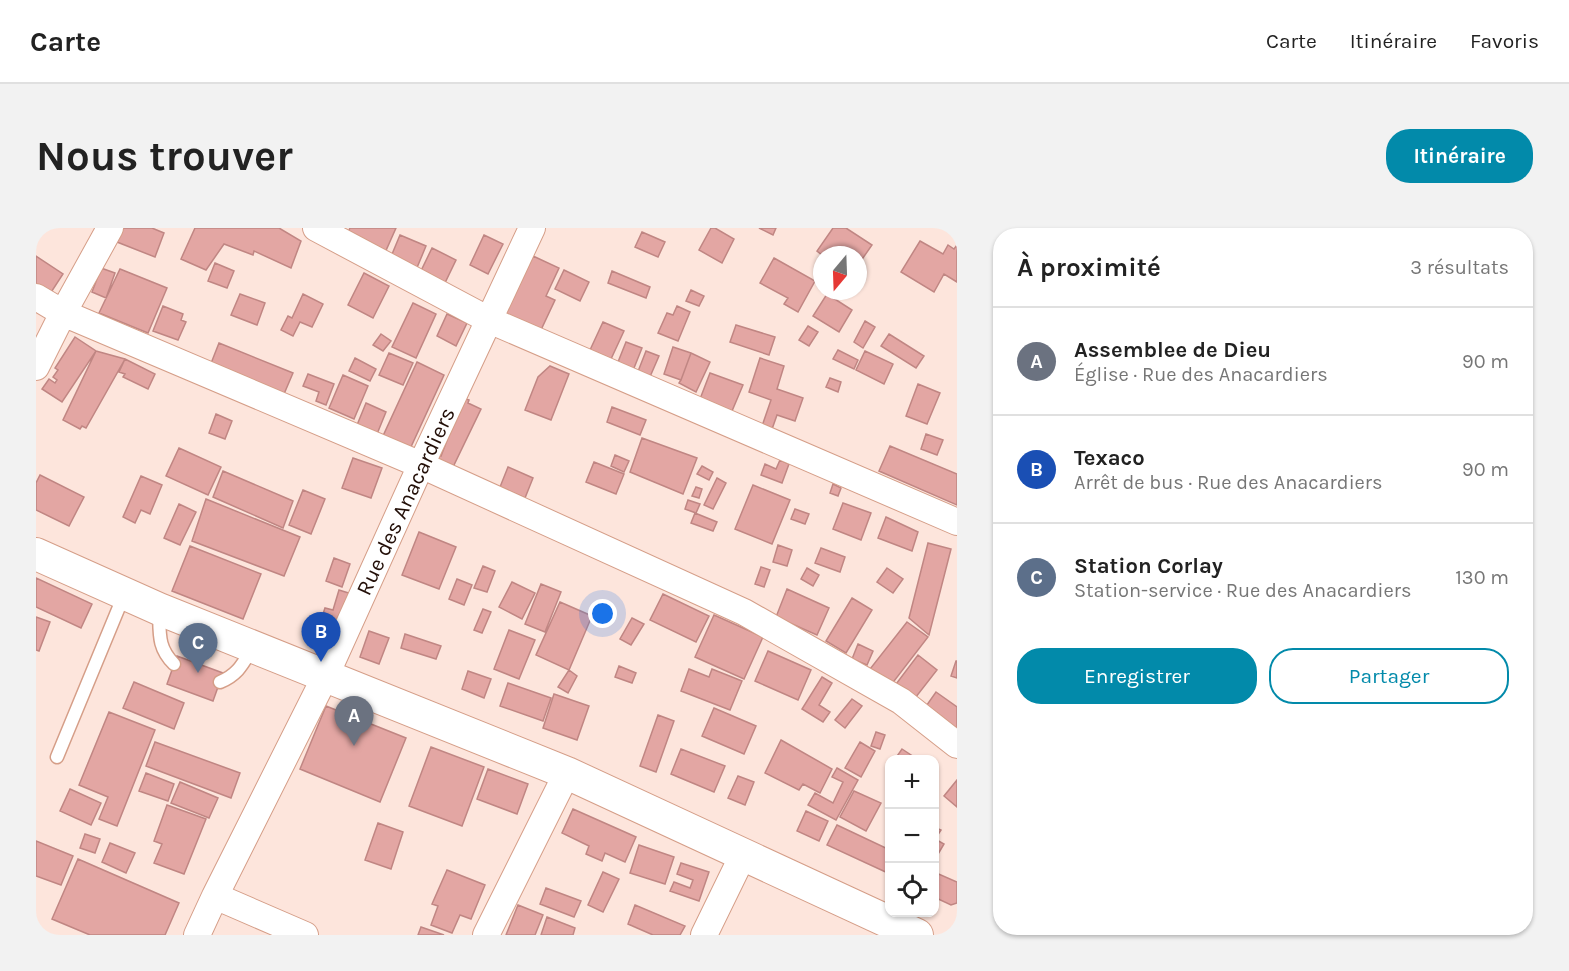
<!DOCTYPE html>
<html lang="fr">
<meta charset="utf-8">
<style>
:root{--surface:#fff;--page:#f2f2f2;--text:#222;--muted:#767676;--line:#e0e0e0;--accent:#028aaa}
body{margin:0;font-family:Karla,sans-serif;background:var(--page);color:var(--text)}
.controls{position:absolute;right:18px;bottom:18px;display:grid;overflow:hidden;border-radius:12px;box-shadow:0 2px 4px #0004}
.controls button{width:54px;height:54px;display:grid;place-items:center;padding:0;border:0;border-bottom:2px solid var(--line);background:var(--surface);color:var(--text);font:30px sans-serif}
.compass{position:absolute;left:777px;top:18px;width:54px;height:54px;border-radius:50%;background:var(--surface);box-shadow:0 2px 4px #0004;rotate:199deg}
.you{position:absolute;left:567px;top:386px;width:21px;height:21px;margin:-15px;border:4px solid #fff;border-radius:50%;background:#1a73e8;box-shadow:0 0 0 9px #1a73e833}
.badge{display:grid;place-items:center;width:39px;height:39px;border-radius:50%;background:var(--accent);color:#fff;font-size:20px;font-weight:700}
.pin{position:absolute;translate:-50% -50px;filter:drop-shadow(0 2px 3px #0008)}
.pin::after{content:'';position:absolute;top:32px;width:21px;height:18px;background:inherit;clip-path:polygon(0 0,100% 0,50% 100%)}
.list{margin:0;padding:0;list-style:none}
h2{display:flex;justify-content:space-between;align-items:center;height:78px;margin:0;padding:0 24px;font-size:26px}
h2 small{font-size:20px;font-weight:400;color:var(--muted)}
.list li{display:grid;grid-template-columns:39px 1fr auto;gap:18px;align-items:center;box-sizing:border-box;height:108px;padding:0 24px;border-top:2px solid var(--line)}
.list b{display:block;font-size:22px;white-space:nowrap}
.list p{margin:0;font-size:20px;white-space:nowrap;color:var(--muted)}
.list em{font-size:20px;font-style:normal;color:var(--muted)}
.actions{display:flex;gap:12px;padding:18px 24px}
.actions a{flex:1;padding:14px 0;border:2px solid var(--accent);border-radius:24px;text-align:center;font-size:21px;color:var(--accent)}
.actions .main{background:var(--accent);color:#fff}
.icon{flex:none;width:33px;height:33px;fill:none;stroke:currentColor;stroke-width:2;stroke-linecap:round;stroke-linejoin:round}
.map{position:relative;flex:none;width:921px;height:707px;overflow:hidden;border-radius:24px}
header{display:flex;align-items:center;gap:36px;box-sizing:border-box;height:84px;padding:0 30px;background:var(--surface);border-bottom:2px solid var(--line)}
header strong{font-size:28px}
nav{display:flex;gap:33px;margin-inline-start:auto;font-size:21px}
.intro{display:flex;align-items:center;justify-content:space-between;box-sizing:border-box;height:144px;padding:0 36px}
h1{margin:0;font-size:42px}
.button{padding:15px 27px;border-radius:24px;background:var(--accent);color:#fff;font-size:21px;font-weight:700}
main{display:flex;gap:36px;padding:0 36px}
aside{flex:1;background:var(--surface);border-radius:24px;box-shadow:0 2px 4px #0004}
.map>svg:first-child{display:block}
.building{fill:#e3a6a3;stroke:#c08683;stroke-width:1.5}
.lines{fill:none;stroke-linecap:round;stroke-linejoin:round}
.service-casing{stroke:#d59e88;stroke-width:15}
.minor-casing{stroke:#d59e88;stroke-width:28}
.tertiary-casing{stroke:#d59e88;stroke-width:34}
.service{stroke:#fff;stroke-width:12}
.minor{stroke:#fff;stroke-width:26}
.tertiary{stroke:#fff;stroke-width:32}
.labels{text-anchor:middle;stroke-width:6;stroke-linejoin:round;paint-order:stroke}
.street-label{font-size:22px;fill:#220e07;stroke:#fff}
</style>
<header>
<strong>Carte</strong>
<nav><a>Carte</a><a>Itinéraire</a><a>Favoris</a></nav>
</header>
<div class="intro"><h1>Nous trouver</h1><a class="button">Itinéraire</a></div>
<main>
<div class="map">
<svg width="921" height="707" viewBox="0 0 921 707">
<rect width="100%" height="100%" fill="#fde5dc"/>
<!-- building -->
<path class="building" d="M87,0H116L128,5L119,29L81,14Z
M159,0H243L265,13L255,40L218,23L217,27L188,16L170,42L145,31Z
M314,0H360L348,27L309,11Z
M675,0H679L698,11L686,35L663,22Z
M723,0H740L737,7Z
M797,0H810L836,17L822,37V27H786L781,23Z
M606,4L629,14L622,29L599,19Z
M364,7L390,18L380,42L354,31Z
M448,7L467,16L452,46L434,37Z
M884,13L907,26L912,17L918,21L921,17V54L908,46L898,64L865,44Z
M396,20L420,32L407,59L383,47Z
M0,28L27,46L12,69L0,61Z
M497,28L523,40L510,68L519,72L504,104L469,87Z
M738,30L779,53L762,84L748,76L752,70L724,55Z
M179,35L198,43L191,60L172,53Z
M65,40L79,45L70,70L56,64Z
M84,41L131,60L112,105L63,85Z
M528,42L553,54L544,73L519,61Z
M576,43L614,59L610,70L572,55Z
M328,45L353,58L337,90L312,77Z
M655,62L668,68L663,78L650,73Z
M204,66L229,75L221,97L195,87Z
M267,66L287,76L276,99L264,94L257,108L245,102L252,88L256,90Z
M791,66L816,82L803,104L777,88Z
M377,75L400,86L380,130L356,119Z
M127,78L147,86L145,92L150,94L142,112L117,103Z
M641,78L654,84L642,113L622,105L631,85L637,87Z
M411,86L431,95L420,118L401,108Z
M829,93L839,99L827,120L818,114Z
M567,94L588,103L575,131L554,122Z
M700,97L739,109L733,127L694,114Z
M772,98L782,104L773,118L763,112Z
M345,106L355,113L347,123L337,117Z
M853,106L888,128L880,140L845,118Z
M39,109L60,123L26,174L6,161L13,151L19,155L21,152L17,149L22,142L19,140Z
M590,114L606,120L596,145L580,139Z
M183,115L257,145L245,173L172,143Z
M637,119L655,125L645,152L628,146Z
M802,122L822,132L818,141L797,131Z
M60,123L89,131L50,200L46,198L44,201L27,192Z
M610,123L623,128L613,151L601,146Z
M829,123L857,136L848,156L820,142Z
M353,125L377,135L367,157L343,147Z
M655,125L674,134L660,164L643,155L645,152Z
M319,130L340,141L334,153L313,143Z
M724,130L748,138L741,161L767,170L759,193L741,187L735,204L725,201L735,172L713,164Z
M89,131L119,146L112,161L87,149L89,146L83,144Z
M381,134L408,147L374,221L347,208Z
M514,138L533,146L515,192L489,182L502,149Z
M674,145L707,157L696,183L664,171Z
M272,146L298,156L290,177L280,173L283,164L267,158Z
M307,147L332,158L318,191L293,180Z
M794,150L805,154L802,164L790,159Z
M882,156L904,165L891,196L870,188Z
M427,170L433,172L432,175L445,181L417,239L399,233L401,227L405,228Z
M330,175L350,184L341,206L321,197Z
M576,179L610,192L604,207L571,194Z
M180,186L196,193L189,211L173,205Z
M890,206L907,212L901,227L885,221Z
M606,210L661,230L647,266L594,244Z
M854,218L921,246V277L843,243Z
M143,220L185,239L172,267L130,248Z
M579,227L593,233L588,244L575,238Z
M317,230L346,240L335,270L306,260Z
M744,232L753,236L746,255L725,247L729,236L740,241Z
M558,234L588,246L580,266L550,254Z
M666,238L677,244L673,252L661,246Z
M472,239L497,250L489,270L464,259Z
M187,243L257,273L247,300L177,269Z
M4,247L48,269L33,298L0,282V255Z
M105,248L126,257L114,286L105,282L99,295L87,289Z
M681,250L690,255L677,281L668,277Z
M797,256L805,260L802,268L794,265Z
M717,257L754,272L736,316L699,301Z
M660,259L666,261L663,270L656,268Z
M267,262L289,271L275,306L253,297Z
M170,271L264,309L248,348L156,313Z
M652,272L664,276L660,285L649,281Z
M807,275L835,285L825,312L797,301Z
M143,276L160,284L144,317L128,310Z
M759,281L773,286L769,296L755,291Z
M659,285L681,294L677,303L655,295Z
M850,289L882,304L876,323L842,310Z
M383,304L420,319L403,361L366,347Z
M892,315L915,321L893,407L873,390Z
M742,317L756,322L751,338L737,334Z
M154,318L225,346L207,391L136,363Z
M785,320L809,329L804,344L779,335Z
M298,330L314,336L306,359L290,353Z
M447,338L459,343L451,364L438,360Z
M725,339L734,342L728,359L719,356Z
M771,340L783,347L777,358L765,351Z
M851,340L867,351L857,365L841,354Z
M0,350L56,376L45,400L0,379Z
M421,351L436,357L428,377L413,371Z
M476,354L499,365L486,391L463,379Z
M505,356L525,364L509,404L489,396Z
M751,361L793,380L781,407L740,389Z
M303,362L319,367L313,387L298,395L291,393L287,402L282,401L289,380L297,382Z
M627,366L673,388L660,414L614,392Z
M816,370L836,382L810,425L790,413Z
M524,374L556,388L533,442L500,427Z
M447,381L455,384L446,405L438,402Z
M678,387L727,409L708,451L659,429Z
M0,389L14,394L3,423L0,422Z
M596,390L608,396L595,417L584,411Z
M871,394L892,409L855,457L834,441Z
M473,402L499,412L483,451L458,441Z
M333,403L353,410L343,436L324,429Z
M369,406L405,418L400,431L365,420Z
M822,416L837,423L831,437L816,431Z
M732,423L775,442L762,472L719,453Z
M882,427L901,442L876,474L857,460Z
M141,428L187,445L177,473L131,456Z
M920,433H921V450L915,448Z
M583,438L600,445L596,455L579,449Z
M653,441L673,449L676,441L706,453L694,482L645,463Z
M533,442L541,448L532,465L522,459Z
M432,443L455,451L448,470L426,461Z
M786,449L796,455L783,477L794,484L787,494L766,481Z
M98,454L148,475L138,501L87,480Z
M472,455L515,470L507,493L464,478Z
M900,464L921,479V505L888,481Z
M518,466L553,478L541,512L507,500Z
M816,471L826,478L809,500L799,492Z
M290,478L370,510L344,574L264,541Z
M678,480L720,498L708,526L666,508Z
M73,484L119,502L81,598L63,591L72,569L43,557Z
M622,487L638,493L620,544L604,538Z
M840,504L849,507L844,521L835,518Z
M745,512L796,541L784,565L767,556L763,562L729,545Z
M119,514L204,545L195,570L110,538Z
M824,514L839,523L825,549L809,540Z
M395,519L448,539L426,598L373,578Z
M645,521L689,538L678,564L635,546Z
M866,521L878,529L876,532L859,531Z
M801,540L822,552L800,592L772,577L779,565L797,575L807,554L796,549Z
M452,541L492,556L481,586L441,571Z
M110,545L138,556L132,573L103,563Z
M702,548L718,554L709,577L692,570Z
M921,552V579L908,568Z
M144,554L182,570L173,590L135,575Z
M34,561L65,575L55,597L24,583Z
M818,563L845,575L830,603L804,589Z
M131,577L170,591L148,646L118,635L126,616L118,613Z
M537,581L600,609L589,634L569,625L566,633L550,626L553,618L526,605Z
M770,583L792,593L783,613L761,603Z
M342,595L367,604L355,641L329,632Z
M801,597L854,622V646L791,617Z
M898,599L905,602L899,611L908,616L898,633Z
M49,606L64,611L59,625L44,620Z
M0,613L37,628L25,657L0,648Z
M74,615L99,625L90,645L66,634Z
M603,617L638,629L629,656L594,645Z
M42,631L143,675L129,707H54L16,691Z
M645,635L673,644L663,673L634,663L638,654L654,660L657,652L641,646Z
M411,642L449,657L435,691L424,687L416,705L395,697L402,678L396,676Z
M567,644L583,651L567,684L552,677Z
M898,644L921,654V675L915,677L898,669Z
M510,660L545,673L538,689L504,676Z
M482,677L507,687L499,707H470Z
M599,677L649,698L644,707H617L592,696Z
M511,689L539,700L537,707H505Z
M385,699L408,707H382Z"/>
<g class="lines">
<defs>
<path id="service" d="M123,382C124,405 121,419 138,436
M184,454C203,446 207,435 217,419
M21,529L88,367"/>
<path id="minor" d="M280,0L453,92L921,294
M0,69L27,85L385,237L708,384L865,473L921,517
M0,139L27,85L74,0
M179,668L269,707
M161,707L179,668L290,447L385,237L496,0
M450,707L531,545
M668,707L707,627"/>
<path id="tertiary" d="M0,326L123,381L531,545L881,707"/>
</defs>
<!-- service casing -->
<use href="#service" class="service-casing"/>
<!-- minor casing -->
<use href="#minor" class="minor-casing"/>
<!-- tertiary casing -->
<use href="#tertiary" class="tertiary-casing"/>
<!-- service -->
<use href="#service" class="service"/>
<!-- minor -->
<use href="#minor" class="minor"/>
<!-- tertiary -->
<use href="#tertiary" class="tertiary"/>
</g>
<g class="labels">
<!-- street labels -->
<g class="street-label">
<text transform="translate(369 273) rotate(-65)" y="8">Rue des Anacardiers</text>
</g>
</g>
</svg>
<div class="controls">
<button>+</button>
<button>−</button>
<button><svg class="icon" aria-label="locate" viewBox="0 0 24 24"><circle cx="12" cy="12" r="6"/><path d="M12 2v4M12 18v4M2 12h4M18 12h4"/></svg></button>
</div>
<svg class="compass" viewBox="-18 -18 36 36"><path d="M0-13l5 13h-10z" fill="#e53935"/><path d="M0 13l5-13h-10z" fill="#767676"/></svg>
<div class="you"></div>
<div class="pin badge" style="left:318px;top:518px;background:#6b7280">A</div>
<div class="pin badge" style="left:285px;top:434px;background:#1a4fb4">B</div>
<div class="pin badge" style="left:162px;top:445px;background:#5c6f8a">C</div>
</div>
<aside>
<h2>À proximité<small>3 résultats</small></h2>
<ul class="list">
<li><span class="badge" style="background:#6b7280">A</span><div><b>Assemblee de Dieu</b><p>Église · Rue des Anacardiers</p></div><em>90 m</em></li>
<li><span class="badge" style="background:#1a4fb4">B</span><div><b>Texaco</b><p>Arrêt de bus · Rue des Anacardiers</p></div><em>90 m</em></li>
<li><span class="badge" style="background:#5c6f8a">C</span><div><b>Station Corlay</b><p>Station-service · Rue des Anacardiers</p></div><em>130 m</em></li>
</ul>
<div class="actions"><a class="main">Enregistrer</a><a>Partager</a></div>
</aside>
</main>
